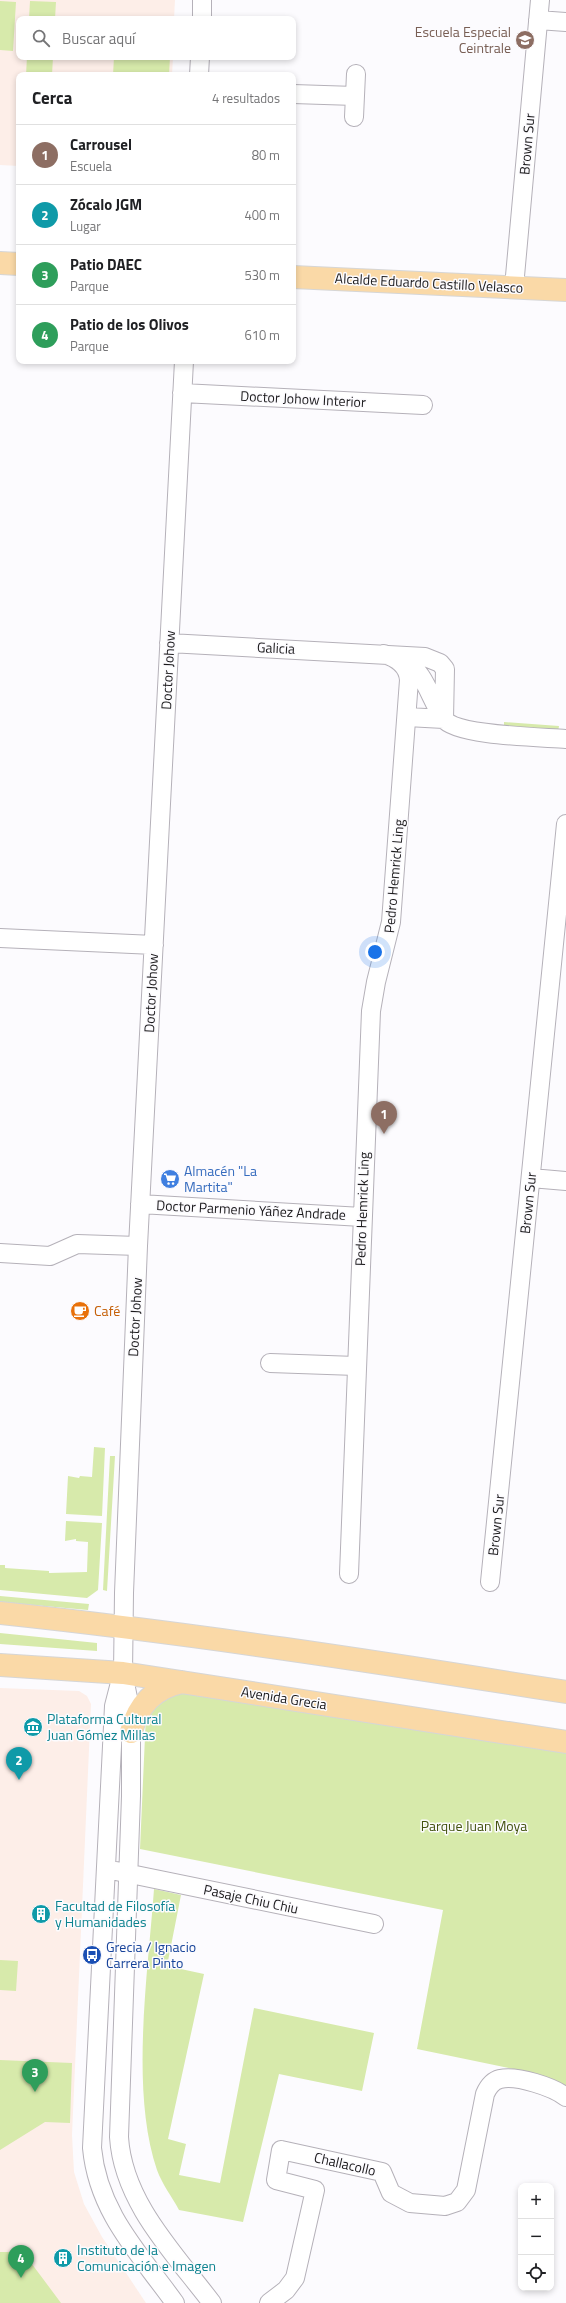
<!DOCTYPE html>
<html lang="es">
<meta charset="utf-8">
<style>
:root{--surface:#fff;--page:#f2f2f2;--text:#202124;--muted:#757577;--line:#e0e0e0;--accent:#db2777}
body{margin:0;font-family:"Titillium Web",sans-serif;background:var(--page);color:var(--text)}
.controls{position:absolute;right:12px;bottom:12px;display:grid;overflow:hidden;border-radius:8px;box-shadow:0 2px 6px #0003}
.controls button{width:36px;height:36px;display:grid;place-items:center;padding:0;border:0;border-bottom:1px solid var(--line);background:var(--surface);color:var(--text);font:20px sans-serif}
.you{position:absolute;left:375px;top:952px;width:14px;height:14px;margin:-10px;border:3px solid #fff;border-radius:50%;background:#1a73e8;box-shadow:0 0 0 6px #1a73e833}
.badge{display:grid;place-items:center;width:26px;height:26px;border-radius:50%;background:var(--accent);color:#fff;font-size:13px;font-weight:700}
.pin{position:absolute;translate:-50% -33px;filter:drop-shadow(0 1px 2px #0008)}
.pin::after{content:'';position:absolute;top:21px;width:14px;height:12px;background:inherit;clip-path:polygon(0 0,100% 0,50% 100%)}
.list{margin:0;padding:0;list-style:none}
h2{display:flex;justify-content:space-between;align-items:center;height:52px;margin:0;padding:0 16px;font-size:17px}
h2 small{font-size:13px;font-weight:400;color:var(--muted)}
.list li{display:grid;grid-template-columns:26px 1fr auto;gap:12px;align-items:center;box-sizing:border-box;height:60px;padding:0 16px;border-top:1px solid var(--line)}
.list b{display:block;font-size:15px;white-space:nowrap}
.list p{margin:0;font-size:13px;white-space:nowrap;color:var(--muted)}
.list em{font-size:13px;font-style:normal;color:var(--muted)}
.icon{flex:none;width:22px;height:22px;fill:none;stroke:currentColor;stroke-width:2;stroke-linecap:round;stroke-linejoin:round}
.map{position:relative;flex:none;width:566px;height:2303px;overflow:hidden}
.search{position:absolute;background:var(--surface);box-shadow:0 2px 6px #0003;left:16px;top:16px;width:280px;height:44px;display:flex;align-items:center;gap:10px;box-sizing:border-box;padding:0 14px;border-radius:8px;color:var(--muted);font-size:15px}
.panel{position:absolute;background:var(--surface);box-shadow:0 2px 6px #0003;left:16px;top:72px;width:280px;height:292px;border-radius:8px}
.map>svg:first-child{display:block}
.education{fill:#fdeee8}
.green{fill:#d7eaab}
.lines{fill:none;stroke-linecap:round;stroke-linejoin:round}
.minor-casing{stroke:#b5b1b9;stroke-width:20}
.major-casing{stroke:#d6d6d6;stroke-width:24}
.minor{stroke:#fff;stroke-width:18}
.major{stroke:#fad9a7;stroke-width:22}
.labels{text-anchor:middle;stroke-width:3;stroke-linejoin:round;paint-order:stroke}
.education-label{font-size:14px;fill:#785e54;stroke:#fcfbfe;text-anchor:end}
.street-label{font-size:14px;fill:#1b1a1c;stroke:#fcfbfe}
.shop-label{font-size:14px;fill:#366cbe;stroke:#fcfbfe;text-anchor:start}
.food-label{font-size:14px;fill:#c56008;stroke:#fcfbfe;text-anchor:start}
.culture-label{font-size:14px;fill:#0d838f;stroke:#fcfbfe;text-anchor:start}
.park-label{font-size:14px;fill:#435310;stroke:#fcfbfe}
.transit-label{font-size:14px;fill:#164399;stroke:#fcfbfe;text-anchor:start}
</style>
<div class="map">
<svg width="566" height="2303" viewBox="0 0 566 2303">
<rect width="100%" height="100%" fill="#fcfbfe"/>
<!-- education -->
<path class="education" d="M0,0H175L174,19H19V57H173L172,75H19V166L0,165Z
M0,1688L79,1691L87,1696L91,1704L72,2135L74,2172L84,2204L102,2237L146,2303H0Z"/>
<!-- green -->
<path class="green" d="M0,1L16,2L13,51L0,50Z
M30,1L56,2L55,19H29Z
M27,57H53L52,75H26Z
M114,57H170L169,75H113Z
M504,722L559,726L558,732L504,728Z
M94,1447L105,1448L102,1516L66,1514L68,1476L79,1478L80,1476L92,1477Z
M110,1456H115L107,1591L103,1590Z
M66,1521L102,1523L98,1590L87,1598L0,1590V1565H5V1568L49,1571V1573L87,1572L88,1542L76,1541V1539L65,1541Z
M0,1596L89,1604L88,1610L0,1602Z
M0,1633L97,1643V1651L0,1644Z
M171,1690L566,1749V2086L518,2070L417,2049L443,1910L140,1849L146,1714Z
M154,1889L181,1895L167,1966L204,1974L168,2139L186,2144L179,2175L220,2183L254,2008L374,2033L362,2091L279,2074L243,2222L179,2210C172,2197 162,2184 157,2170C130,2091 148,1973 154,1889Z
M0,1960L18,1961L16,1991L0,1990Z
M0,2060L72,2063L70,2123L45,2122L0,2150Z
M0,2252H23L61,2303H0Z"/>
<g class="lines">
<defs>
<path id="minor" d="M202,19V0
M538,20L566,22
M199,75L200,57
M293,94L355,96
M354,117L356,74
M514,287L540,0
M184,361L138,1246L124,1593L123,1673L129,1703L131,1732V1796L119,2137C123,2202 174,2253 212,2303
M182,393L423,405
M169,643L425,657L440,663L445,669L444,719
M405,661C426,673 430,700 444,719C456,736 543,737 566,739
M407,717L444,719
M0,938L154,945
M531,1178L566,1181
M140,1204L362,1217
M0,1253L50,1256L77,1244L138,1246
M270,1363L356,1366
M349,1574L371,1011L376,982L391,922L409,680C408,665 397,658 384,654
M490,1582L566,824
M122,1675L114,1706L92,2148C98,2212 139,2253 175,2303
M116,1871L374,1924
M269,2303L286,2290L295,2278L315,2190L276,2180L281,2150L382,2172L391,2193L410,2203L445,2206L457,2202L466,2190L485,2094C488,2087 492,2081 500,2079C517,2075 553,2087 566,2097"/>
<path id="major" d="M0,263L19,264
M293,277L566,290
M0,1613C190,1633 378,1662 566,1692
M0,1665L123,1673L566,1742
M131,1732C138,1705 154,1688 182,1682"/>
</defs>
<!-- minor casing -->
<use href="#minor" class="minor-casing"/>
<!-- major casing -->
<use href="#major" class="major-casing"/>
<!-- minor -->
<use href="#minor" class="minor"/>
<!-- major -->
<use href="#major" class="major"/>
</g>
<!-- icons -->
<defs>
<symbol id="school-disc" viewBox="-11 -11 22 22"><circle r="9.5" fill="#8d6e63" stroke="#fcfbfe"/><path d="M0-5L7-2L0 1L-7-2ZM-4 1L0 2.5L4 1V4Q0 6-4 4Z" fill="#fff"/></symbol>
<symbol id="supermarket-disc" viewBox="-11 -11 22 22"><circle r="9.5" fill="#3f7fe0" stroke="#fcfbfe"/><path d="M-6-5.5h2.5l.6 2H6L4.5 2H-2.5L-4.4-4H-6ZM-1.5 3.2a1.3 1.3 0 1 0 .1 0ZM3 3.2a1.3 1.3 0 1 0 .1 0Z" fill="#fff"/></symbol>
<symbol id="cafe-disc" viewBox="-11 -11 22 22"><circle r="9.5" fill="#e8710a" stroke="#fcfbfe"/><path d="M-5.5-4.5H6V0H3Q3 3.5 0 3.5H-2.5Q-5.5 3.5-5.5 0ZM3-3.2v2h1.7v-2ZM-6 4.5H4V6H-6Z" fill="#fff"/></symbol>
<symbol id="museum-disc" viewBox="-11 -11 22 22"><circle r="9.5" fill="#0f9aa8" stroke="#fcfbfe"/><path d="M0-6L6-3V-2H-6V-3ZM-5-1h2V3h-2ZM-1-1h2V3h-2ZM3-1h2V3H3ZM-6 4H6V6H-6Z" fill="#fff"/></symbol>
<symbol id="building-disc" viewBox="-11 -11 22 22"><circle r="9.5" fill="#0f9aa8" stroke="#fcfbfe"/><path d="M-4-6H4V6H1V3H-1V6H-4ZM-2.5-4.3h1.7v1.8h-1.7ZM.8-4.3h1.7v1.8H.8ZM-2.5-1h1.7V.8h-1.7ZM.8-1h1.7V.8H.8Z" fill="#fff"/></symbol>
<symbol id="bus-disc" viewBox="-11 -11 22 22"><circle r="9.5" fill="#1a4fb4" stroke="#fcfbfe"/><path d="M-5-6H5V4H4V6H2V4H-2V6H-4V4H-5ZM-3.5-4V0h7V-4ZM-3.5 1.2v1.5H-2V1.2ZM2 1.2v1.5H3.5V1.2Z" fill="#fff"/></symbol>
</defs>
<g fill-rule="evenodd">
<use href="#school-disc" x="514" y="29" width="22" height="22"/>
<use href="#supermarket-disc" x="159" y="1168" width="22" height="22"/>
<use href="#cafe-disc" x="69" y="1300" width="22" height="22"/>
<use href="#museum-disc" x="22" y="1716" width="22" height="22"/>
<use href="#building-disc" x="30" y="1903" width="22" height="22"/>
<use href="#bus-disc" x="81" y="1944" width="22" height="22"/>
<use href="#building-disc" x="52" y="2247" width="22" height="22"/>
</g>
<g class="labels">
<!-- education labels -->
<g class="education-label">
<text x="511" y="37">Escuela Especial<tspan x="511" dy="16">Ceintrale</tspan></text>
</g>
<!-- street labels -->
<g class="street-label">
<text transform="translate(527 144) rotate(-85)" y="5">Brown Sur</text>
<text transform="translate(429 283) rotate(3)" y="5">Alcalde Eduardo Castillo Velasco</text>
<text transform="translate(303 399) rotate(3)" y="5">Doctor Johow Interior</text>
<text transform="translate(276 648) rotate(3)" y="5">Galicia</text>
<text transform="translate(168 670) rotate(-87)" y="5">Doctor Johow</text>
<text transform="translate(394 876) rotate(-85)" y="5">Pedro Hemrick Ling</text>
<text transform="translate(151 993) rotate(-87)" y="5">Doctor Johow</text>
<text transform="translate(528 1203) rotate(-84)" y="5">Brown Sur</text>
<text transform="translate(362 1209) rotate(-88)" y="5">Pedro Hemrick Ling</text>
<text transform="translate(251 1210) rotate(3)" y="5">Doctor Parmenio Yáñez Andrade</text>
<text transform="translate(135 1317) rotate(-87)" y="5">Doctor Johow</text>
<text transform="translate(496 1525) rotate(-84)" y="5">Brown Sur</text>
<text transform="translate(284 1698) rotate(9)" y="5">Avenida Grecia</text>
<text transform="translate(251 1899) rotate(12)" y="5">Pasaje Chiu Chiu</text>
<text transform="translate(345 2164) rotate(13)" y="5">Challacollo</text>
</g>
<!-- shop labels -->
<g class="shop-label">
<text x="184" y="1176">Almacén "La<tspan x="184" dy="16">Martita"</tspan></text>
</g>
<!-- food labels -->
<g class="food-label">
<text x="94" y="1316">Café</text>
</g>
<!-- culture labels -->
<g class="culture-label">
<text x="47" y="1724">Plataforma Cultural<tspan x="47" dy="16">Juan Gómez Millas</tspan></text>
<text x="55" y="1911">Facultad de Filosofía<tspan x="55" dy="16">y Humanidades</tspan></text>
<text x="77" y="2255">Instituto de la<tspan x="77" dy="16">Comunicación e Imagen</tspan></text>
</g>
<!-- park labels -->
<g class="park-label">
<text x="474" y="1831">Parque Juan Moya</text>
</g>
<!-- transit labels -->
<g class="transit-label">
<text x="106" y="1952">Grecia / Ignacio<tspan x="106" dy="16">Carrera Pinto</tspan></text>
</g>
</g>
</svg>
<div class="controls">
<button>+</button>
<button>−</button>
<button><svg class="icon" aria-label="locate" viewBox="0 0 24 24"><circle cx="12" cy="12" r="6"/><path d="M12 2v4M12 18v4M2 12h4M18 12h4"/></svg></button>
</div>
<div class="you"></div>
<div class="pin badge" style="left:384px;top:1134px;background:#8d6e63">1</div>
<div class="pin badge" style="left:19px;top:1780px;background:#0f9aa8">2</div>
<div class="pin badge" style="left:35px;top:2092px;background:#2e9e5b">3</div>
<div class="pin badge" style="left:21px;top:2278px;background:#2e9e5b">4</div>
<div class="search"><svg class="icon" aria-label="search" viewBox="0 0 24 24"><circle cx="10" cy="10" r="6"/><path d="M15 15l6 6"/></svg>Buscar aquí</div>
<section class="panel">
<h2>Cerca<small>4 resultados</small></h2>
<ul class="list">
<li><span class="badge" style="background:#8d6e63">1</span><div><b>Carrousel</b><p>Escuela</p></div><em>80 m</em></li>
<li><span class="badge" style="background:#0f9aa8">2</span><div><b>Zócalo JGM</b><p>Lugar</p></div><em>400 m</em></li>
<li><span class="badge" style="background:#2e9e5b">3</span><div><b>Patio DAEC</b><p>Parque</p></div><em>530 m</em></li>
<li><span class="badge" style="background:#2e9e5b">4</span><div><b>Patio de los Olivos</b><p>Parque</p></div><em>610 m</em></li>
</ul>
</section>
</div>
